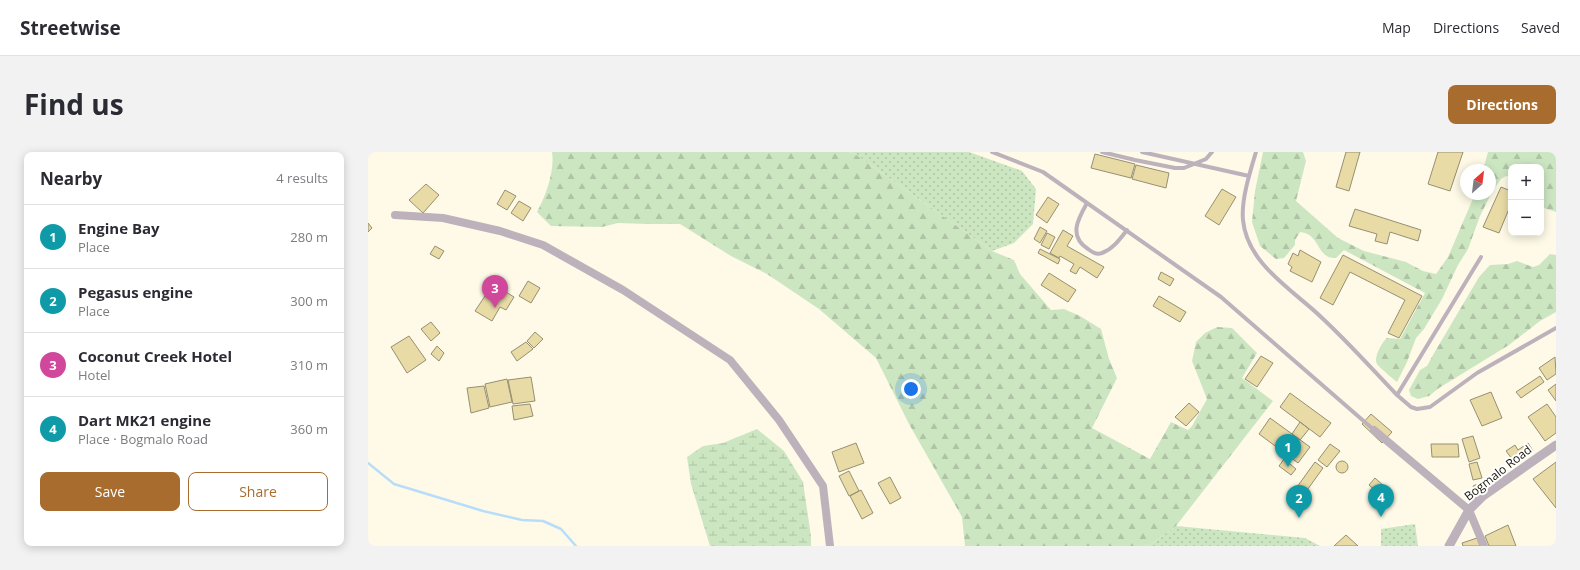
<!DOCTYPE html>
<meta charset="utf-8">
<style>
:root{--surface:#fff;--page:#f2f2f3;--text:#2b2b33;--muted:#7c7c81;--line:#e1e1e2;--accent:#a86c2e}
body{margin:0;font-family:"Open Sans",sans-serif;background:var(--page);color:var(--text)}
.controls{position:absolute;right:12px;top:12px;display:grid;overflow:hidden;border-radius:8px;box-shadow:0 2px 10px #0003}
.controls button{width:36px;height:36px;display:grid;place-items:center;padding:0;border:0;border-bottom:1px solid var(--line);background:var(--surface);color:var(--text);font:20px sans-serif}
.compass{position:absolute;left:1092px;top:12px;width:36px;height:36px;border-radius:50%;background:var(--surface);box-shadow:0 2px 10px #0003;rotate:28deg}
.you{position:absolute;left:543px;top:237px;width:14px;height:14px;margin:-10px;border:3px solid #fff;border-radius:50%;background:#1a73e8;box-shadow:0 0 0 6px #1a73e833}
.badge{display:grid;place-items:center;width:26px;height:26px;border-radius:50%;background:var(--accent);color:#fff;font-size:13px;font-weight:700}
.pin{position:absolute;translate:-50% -33px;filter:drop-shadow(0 1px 2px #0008)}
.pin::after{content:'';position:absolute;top:21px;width:14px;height:12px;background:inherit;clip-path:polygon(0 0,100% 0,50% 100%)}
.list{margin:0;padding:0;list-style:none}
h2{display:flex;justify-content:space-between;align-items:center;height:52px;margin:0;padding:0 16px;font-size:17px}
h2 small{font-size:13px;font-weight:400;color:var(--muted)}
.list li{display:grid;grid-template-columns:26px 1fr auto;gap:12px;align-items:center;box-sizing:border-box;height:64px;padding:0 16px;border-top:1px solid var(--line)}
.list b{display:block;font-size:15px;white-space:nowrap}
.list p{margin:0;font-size:13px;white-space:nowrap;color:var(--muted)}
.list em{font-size:13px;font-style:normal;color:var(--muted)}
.actions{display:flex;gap:8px;padding:12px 16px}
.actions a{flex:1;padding:9px 0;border:1px solid var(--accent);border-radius:8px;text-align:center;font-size:14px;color:var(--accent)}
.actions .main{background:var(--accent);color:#fff}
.map{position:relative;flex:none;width:1188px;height:394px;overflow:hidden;border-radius:8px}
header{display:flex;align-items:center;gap:24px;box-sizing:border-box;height:56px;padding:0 20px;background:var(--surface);border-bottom:1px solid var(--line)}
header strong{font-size:19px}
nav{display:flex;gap:22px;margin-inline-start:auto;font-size:14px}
.intro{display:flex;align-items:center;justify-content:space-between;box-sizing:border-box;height:96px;padding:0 24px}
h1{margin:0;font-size:28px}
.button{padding:10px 18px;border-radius:8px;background:var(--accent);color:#fff;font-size:14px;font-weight:700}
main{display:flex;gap:24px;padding:0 24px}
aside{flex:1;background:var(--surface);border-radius:8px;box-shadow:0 2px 10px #0003}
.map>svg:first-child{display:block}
.grass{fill:url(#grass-dots)}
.forest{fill:url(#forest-firs)}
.wetland{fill:url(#wetland-marsh)}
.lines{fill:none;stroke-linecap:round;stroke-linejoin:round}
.stream{stroke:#b8ddfb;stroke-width:2.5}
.building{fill:#e9dba6;stroke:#968f72}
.service{stroke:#bdb2bc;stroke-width:4}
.minor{stroke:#bdb2bc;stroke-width:8}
.tertiary{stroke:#bdb2bc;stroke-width:9}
.labels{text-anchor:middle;stroke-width:4;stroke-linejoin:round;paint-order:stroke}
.street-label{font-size:12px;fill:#18150a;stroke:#fff}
</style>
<header>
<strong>Streetwise</strong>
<nav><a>Map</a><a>Directions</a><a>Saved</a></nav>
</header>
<div class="intro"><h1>Find us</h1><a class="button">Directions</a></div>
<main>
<aside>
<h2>Nearby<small>4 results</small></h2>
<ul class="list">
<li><span class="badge" style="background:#0f9aa8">1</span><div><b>Engine Bay</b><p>Place</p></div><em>280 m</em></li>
<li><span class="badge" style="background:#0f9aa8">2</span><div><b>Pegasus engine</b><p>Place</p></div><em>300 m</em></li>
<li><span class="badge" style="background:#d1479c">3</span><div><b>Coconut Creek Hotel</b><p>Hotel</p></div><em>310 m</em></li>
<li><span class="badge" style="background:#0f9aa8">4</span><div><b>Dart MK21 engine</b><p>Place · Bogmalo Road</p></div><em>360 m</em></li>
</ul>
<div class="actions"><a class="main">Save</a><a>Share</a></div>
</aside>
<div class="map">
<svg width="1188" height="394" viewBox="0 0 1188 394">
<defs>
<pattern id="grass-dots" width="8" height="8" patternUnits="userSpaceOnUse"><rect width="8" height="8" fill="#cce6c2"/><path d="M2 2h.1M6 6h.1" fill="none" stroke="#aec4a5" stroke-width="1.8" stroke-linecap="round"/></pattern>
<pattern id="forest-firs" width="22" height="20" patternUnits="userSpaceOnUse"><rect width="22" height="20" fill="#cce6c2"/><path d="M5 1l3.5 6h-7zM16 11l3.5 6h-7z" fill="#aec4a5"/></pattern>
<pattern id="wetland-marsh" width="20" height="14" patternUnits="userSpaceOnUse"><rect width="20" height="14" fill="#cce6c2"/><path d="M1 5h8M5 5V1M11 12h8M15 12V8" fill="none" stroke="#aec4a5"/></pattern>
</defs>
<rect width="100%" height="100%" fill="#fefae7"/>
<!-- grass -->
<path class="grass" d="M481,0H601L654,19L668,37L665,72L646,91L624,99L487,2Z
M1047,372L1050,394H1013V377Z
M808,374L937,386L952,394H774L782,393Z"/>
<!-- forest -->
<path class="forest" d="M184,0H481L487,2L624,99L646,108L652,122L683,158L696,157L712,164L733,177L741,207L749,226L724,276L782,307L803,270L820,278L824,274L839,247L824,209L828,190L837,181L849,175L864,176L889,201L874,226L905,249L808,374L782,393L774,394H597L594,365L541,272L508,206L451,157L399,122L363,104L312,72H279L250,71L234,75L183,74L169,60C178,44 187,18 184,0Z
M895,0H935L938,9L928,49L970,86L996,99L1038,110L1055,119L1068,122L1080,105L1107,42H1122V18H1115L1120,0H1188V60L1173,55V15H1143V25L1138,24L1133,27L1124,40L1112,64L1100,97L1090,113L1074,147L1056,177L1048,186L1039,210L1029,230C1025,227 1011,215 1009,212C1005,206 1014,190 1019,186L1032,187L1057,141L976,98L968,106C948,107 953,82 932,80L927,88V93L916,106L908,107L892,94L884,70L887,39Z
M1182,102L1188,103V160L1172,169L1141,193L1071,236L1061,244L1050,247L1043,244L1041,238L1052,218L1059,214L1065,203L1111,125L1122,113L1140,112L1149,109L1165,115L1171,113Z"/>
<!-- wetland -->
<path class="wetland" d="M389,277L416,299L435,330L443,384V394H342L323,332L319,305L335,294L355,291Z"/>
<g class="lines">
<!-- stream -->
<path class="stream" d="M0,311L26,332L115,359L154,368L175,369L193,377L208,394"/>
</g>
<!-- building -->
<path class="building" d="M978,0H992L981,39L968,35Z
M1070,0H1095L1082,39L1060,32Z
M727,2L767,12L763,26L723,16Z
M768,13L801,21L798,36L764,27Z
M58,32L71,43L55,61L41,48Z
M1133,35L1143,39V52L1131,81L1115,75Z
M854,37L868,45L851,73L837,64Z
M137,38L148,44L139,58L129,52Z
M680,45L691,52L679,71L668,63Z
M151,49L163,56L155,69L143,61Z
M987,57L1053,78L1050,89L1022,80L1019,92L1007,89L1009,82L981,74Z
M0,71L4,76L0,80Z
M672,75L679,79L672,91L666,87Z
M695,78L705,84L699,94L736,115L729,126L712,115L708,122L702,119L706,112L692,104L691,106L682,101Z
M679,81L687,85L681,97L673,93Z
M67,94L76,99L71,107L62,102Z
M672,97L692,107L690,112L670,101Z
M932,98L953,110L944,130L922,119L924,115L920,112L925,101L930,104Z
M975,103L1054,144L1031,186L1020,181L1037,148L982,120L965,153L952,146Z
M793,120L806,127L802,134L790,127Z
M681,121L708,138L700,150L673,133Z
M160,129L172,136L163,151L151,144Z
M125,132L146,145L138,158L132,155L124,169L107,159Z
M791,144L818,160L812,170L785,154Z
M63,170L72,181L63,189L53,177Z
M167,180L175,187L166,196L159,189Z
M41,184L58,208L39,221L23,195Z
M158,190L165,197L149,209L143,200Z
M69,194L76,201L71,209L63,202Z
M893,204L905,211L889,235L877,227Z
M1187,205L1188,222L1179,228L1171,216Z
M1172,224L1176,230L1153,246L1148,240Z
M163,225L167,249L145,252L140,228Z
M139,227L144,250L122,255L117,232Z
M1188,232V249L1180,238Z
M116,234L121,256L103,261L99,236Z
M1123,240L1134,266L1114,274L1102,248Z
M922,241L963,271L952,285L912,255Z
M821,251L831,260L818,274L807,265Z
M162,252L165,264L146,268L144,254Z
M1179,252L1188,265V281L1177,289L1160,265Z
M1003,262L1024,280L1014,291L994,272Z
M902,266L942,295L930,311L891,282Z
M932,270L941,277L932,288L924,282Z
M1105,284L1112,306L1101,310L1094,287Z
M488,291L496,311L471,320L464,300Z
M1160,291L1165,299L1147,311L1138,299L1147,293L1150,298Z
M962,292L972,299L959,315L950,308Z
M1063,292H1090L1091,305H1064Z
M916,307L928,317L923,323L911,314Z
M968 315a6 6 0 1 1 12 0a6 6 0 1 1-12 0Z
M947,310L955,316L937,341L929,335Z
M1109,310L1114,326L1105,328L1101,312Z
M1188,310V356L1165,327Z
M481,319L491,339L481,344L471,324Z
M522,325L533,346L522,352L510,331Z
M1007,326L1016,334L1010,341L1001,333Z
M1112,331L1116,339L1109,342L1105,334Z
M493,338L505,361L494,367L482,344Z
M1140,373L1148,394H1121L1117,384Z
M978,383L990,394H966Z
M1109,386L1112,394H1095L1094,391Z"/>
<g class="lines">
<!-- service -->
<path class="service" d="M624,0L675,20L853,145L1006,278
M734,0L767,8L807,16H816L838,7L844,0
M774,0L881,24
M888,0C882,20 873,48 875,68C879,112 925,138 953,165C980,190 1004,217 1029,243L1043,255L1049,257L1062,255L1109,221L1188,176
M719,51C710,67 700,84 720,97C724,100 728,103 734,101C745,97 752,87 759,78
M1029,243L1113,105"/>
<!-- minor -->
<path class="minor" d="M27,63L75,66L132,79L175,93L255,138L362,208L411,268L455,334L462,394
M1006,278L1101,358L1116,394"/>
<!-- tertiary -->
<path class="tertiary" d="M1081,394L1101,358L1115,344L1188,293"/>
</g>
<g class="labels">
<!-- street labels -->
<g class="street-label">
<text transform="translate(1130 321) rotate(-38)" y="4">Bogmalo Road</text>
</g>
</g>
</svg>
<div class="controls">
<button>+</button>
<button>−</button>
</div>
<svg class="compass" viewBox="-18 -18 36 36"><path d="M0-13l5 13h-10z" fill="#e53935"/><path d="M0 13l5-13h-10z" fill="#7c7c81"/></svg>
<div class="you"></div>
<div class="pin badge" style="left:920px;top:315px;background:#0f9aa8">1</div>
<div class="pin badge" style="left:931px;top:366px;background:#0f9aa8">2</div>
<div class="pin badge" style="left:127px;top:156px;background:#d1479c">3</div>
<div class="pin badge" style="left:1013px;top:365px;background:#0f9aa8">4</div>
</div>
</main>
